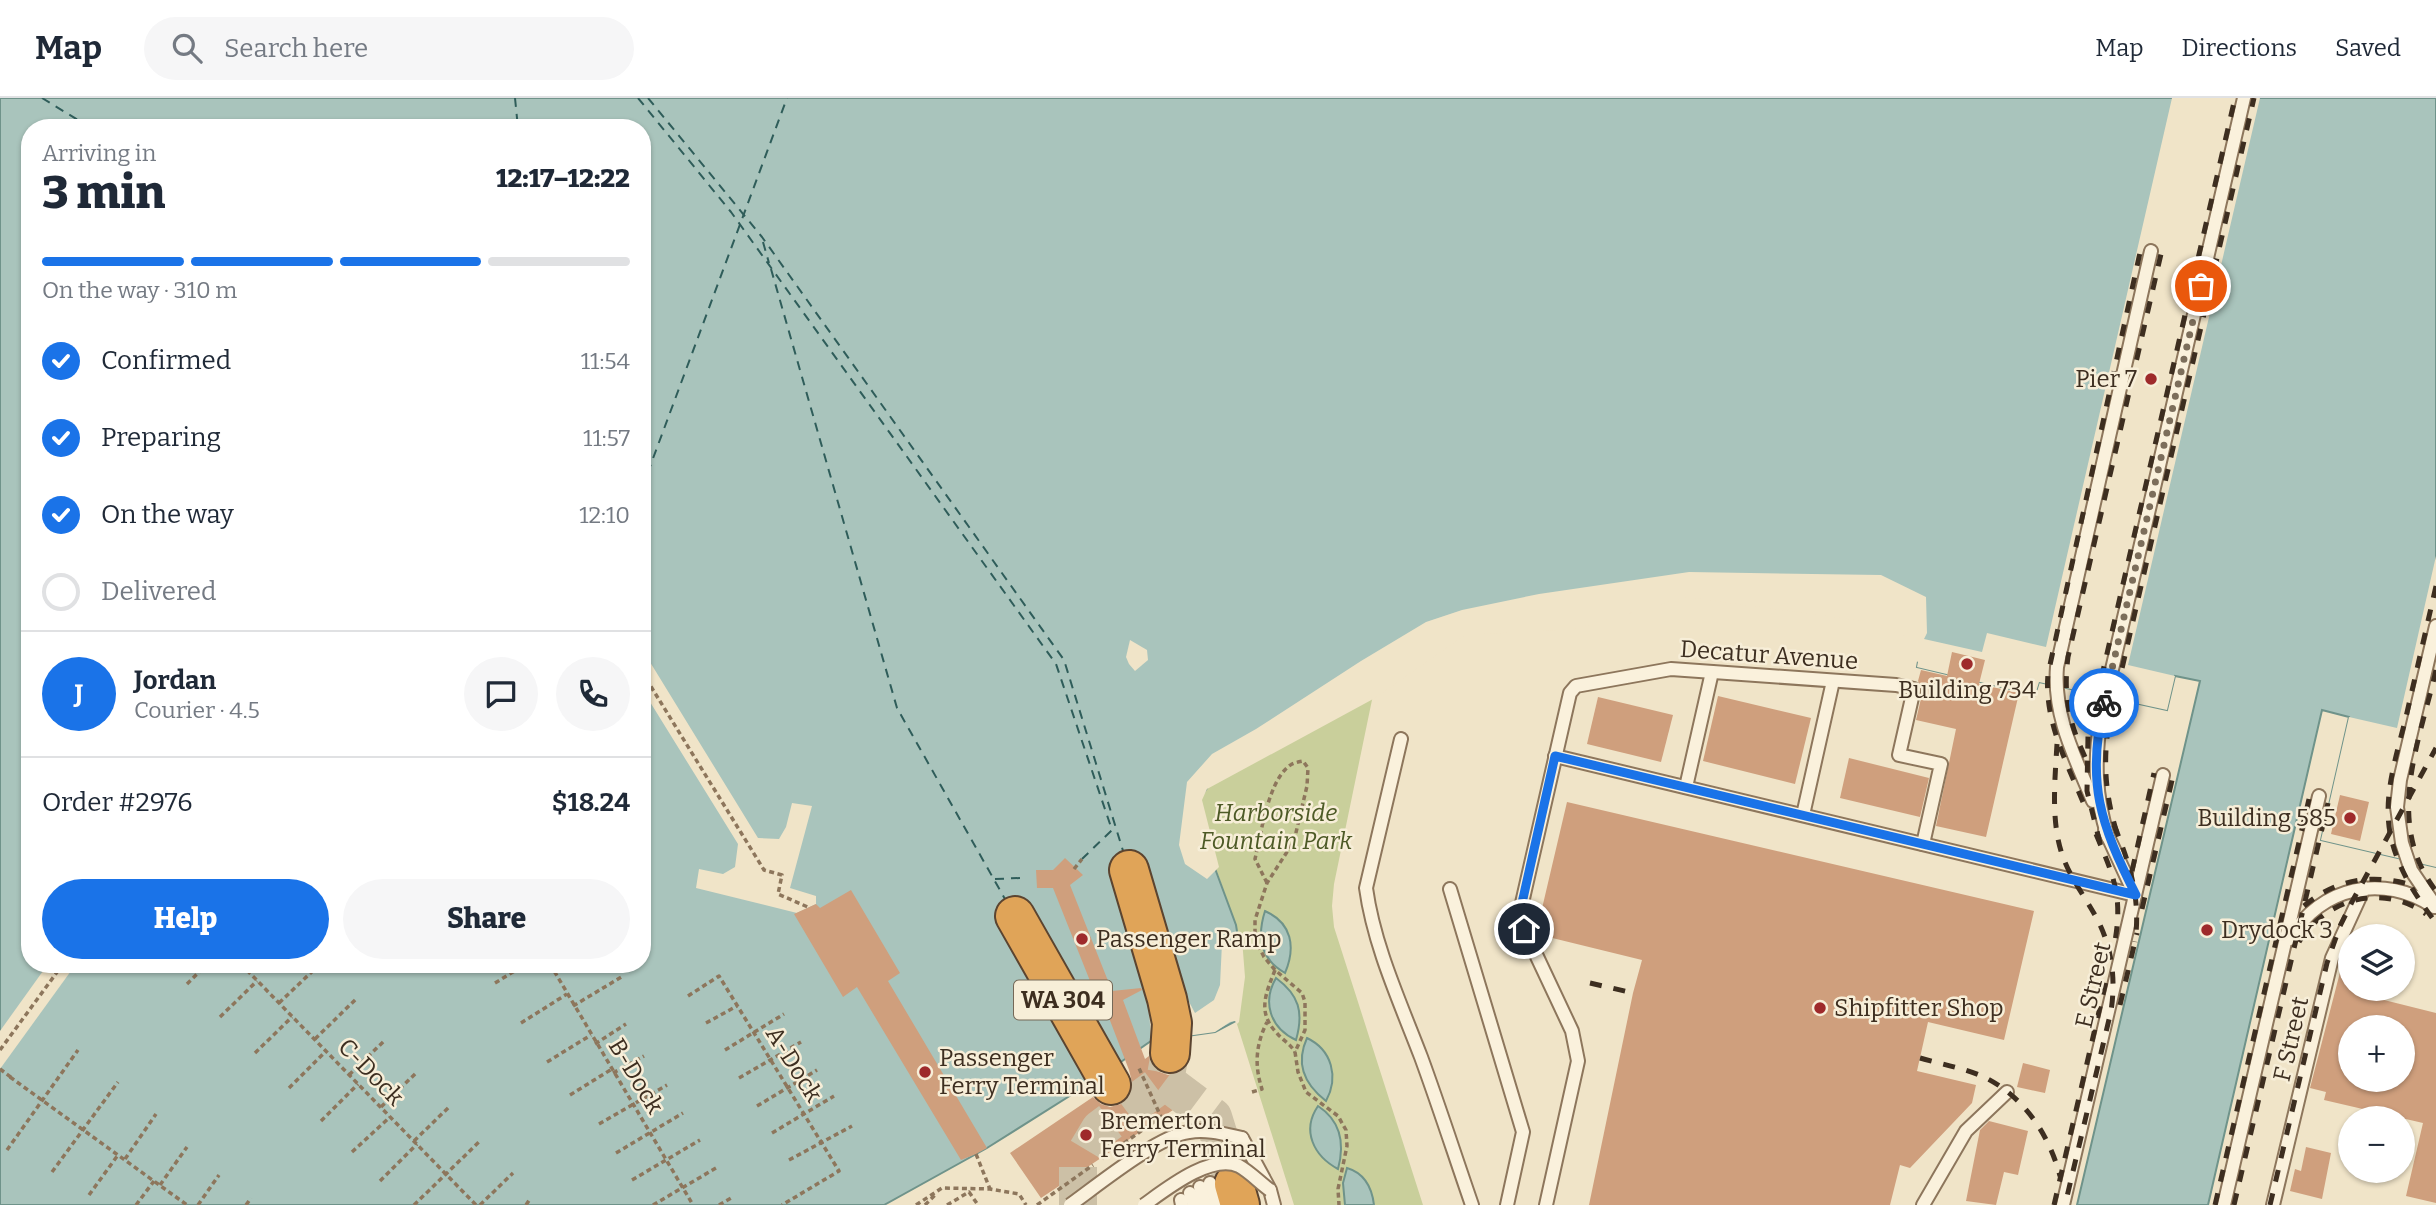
<!DOCTYPE html>
<html lang="en">
<head>
<meta charset="utf-8">
<style>
  body { margin:0; font-family:Bitter,serif; background:#f6f6f7; color:#1f2937; height:100vh; display:flex; flex-direction:column; font-size:26px; white-space:nowrap }
  * { box-sizing:border-box; margin:0 }
  p { font-size:23px; color:#747a83 }
  .icon { flex:none; width:38px; height:38px; fill:none; stroke:currentColor; stroke-width:2; stroke-linecap:round; stroke-linejoin:round }
  .map { position:relative; flex:1; overflow:hidden }
  .side { position:absolute; left:21px; top:21px; width:630px; height:854px; display:flex; flex-direction:column; background:#fff; border-radius:28px; box-shadow:0 2px 5px #0004 }
  .side>* { flex:none }
  .tools { position:absolute; left:2338px; top:826px; display:grid; gap:14px }
  .tools a { display:grid; place-items:center; width:77px; height:77px; border-radius:50%; background:#fff; box-shadow:0 2px 5px #0004; font-size:35px }
  .pin { position:absolute; display:grid; place-items:center; width:60px; height:60px; color:#fff; margin:-30px; border:4px solid #fff; border-radius:50%; box-shadow:0 2px 7px #0007 }
  .courier { position:absolute; display:grid; place-items:center; width:70px; height:70px; margin:-35px; border:5px solid #1a73e8; border-radius:50%; background:#fff; color:#222; box-shadow:0 2px 9px #0007 }
  .headline em { font-style:normal; font-weight:800 }
  .headline div { display:flex; flex-direction:column-reverse }
  .headline { display:flex; align-items:center; justify-content:space-between; height:119px; padding:0 21px }
  h1 { font-size:46px; font-weight:800; line-height:52px }
  .bar { display:grid; grid-template-columns:repeat(4,1fr); gap:10px 7px; align-content:center; height:84px; padding:0 21px }
  .bar i { height:9px; border-radius:5px; background:#e0e1e3 }
  .bar .active { background:#1a73e8 }
  .bar p { grid-column:span 4 }
  .line { display:flex; align-items:center; gap:18px; padding:0 21px; border-top:2px solid #e0e1e3 }
  .line div { flex:1 }
  .round { display:grid; place-items:center; flex:none; width:74px; height:74px; border-radius:37px; background:#f6f6f7 }
  ol { padding:0 21px; list-style:none }
  li { display:flex; align-items:center; gap:21px; height:77px }
  li p { margin-inline-start:auto }
  li .icon { padding:7px; border-radius:50%; background:#1a73e8; color:#fff; stroke-width:4 }
  li:last-child { color:#747a83 }
  li i { width:38px; height:38px; border:4px solid #e0e1e3; border-radius:50% }
  .action { display:flex; gap:14px; margin-top:auto; padding:14px 21px }
  .action a { flex:1; height:80px; border-radius:42px; background:#1a73e8; color:#fff; font-size:28px; font-weight:800; line-height:80px; text-align:center }
  .action a+a { background:#f6f6f7; color:#1f2937 }
  header { display:flex; align-items:center; gap:42px; box-sizing:border-box; height:98px; padding:0 35px; background:#fff; border-bottom:2px solid #e0e1e3 }
  header strong { font-size:33px }
  nav { display:flex; gap:38px; margin-inline-start:auto; font-size:24px }
  .search { width:490px; height:63px; background:#f6f6f7; display:flex; align-items:center; gap:18px; box-sizing:border-box; padding:0 24px; border-radius:38px; color:#747a83; font-size:26px }
  .map>svg:first-child { display:block }
</style>
</head>
<body>
<header>
<strong>Map</strong>
<div class="search"><svg class="icon" aria-label="search" viewBox="0 0 24 24"><circle cx="10" cy="10" r="6"/><path d="M15 15l6 6"/></svg>Search here</div>
<nav><a>Map</a><a>Directions</a><a>Saved</a></nav>
</header>
<div class="map">
<svg width="2436" height="1107" viewBox="0 0 2436 1107">
  <rect width="100%" height="100%" fill="#f0e4c8"/>
  <!-- green -->
  <polygon fill="#c9cf9b" points="1373,597 1334,786 1332,808 1334,829 1423,1107 1294,1107 1236,923 1239,846 1236,827 1214,765 1199,702 1204,689"/>
  <!-- water -->
  <g fill="#a9c4bc" stroke="#6f938a" stroke-width="2" fill-rule="evenodd">
    <path d="M0 0H2436V769L2321 742 2349 619 2322 612 2208 1107H2077L2200 583 2175 578 2167 612 2039 584 2035 597 1917 569 1921 547 1904 534 1864 519 1686 496 1464 533 1211 684 1199 702 1213 765 1236 827 1239 846 1236 923 1215 934 1151 943 1095 982 987 1050 884 1107H0ZM30 30H642V866H30Z"/>
    <path d="M1265 813C1292 825 1296 849 1285 875 1260 861 1257 838 1265 813Z"/>
    <path d="M1276 880C1299 897 1304 914 1296 942 1270 930 1262 904 1276 880Z"/>
    <path d="M1307 940C1332 952 1339 979 1326 1003 1304 986 1295 966 1307 940Z"/>
    <path d="M1318 1008C1341 1023 1345 1045 1338 1071 1314 1058 1301 1033 1318 1008Z"/>
    <path d="M1347 1070C1364 1075 1372 1090 1374 1107H1345L1343 1085Z"/>
  </g>
  <!-- pier -->
  <g fill="#f0e4c8">
    <polygon points="2172,0 2260,0 2128,567 2175,578 2167,612 2039,584 2035,597 1917,569 1918,564 1915,562 1918,549 1903,537 1863,523 1686,499 1575,531 1465,537 1375,600 1207,691 1202,702 1219,769 1207,781 1185,766 1179,747 1187,684 1212,656 1256,631 1361,563 1426,524 1462,512 1539,496 1689,474 1881,477 1926,499 1927,535 1924,541 1982,554 1987,535 2046,549"/>
    <polygon points="2436,458 2436,769 2321,742 2349,619 2397,630"/>
    <polygon points="1130,542 1147,552 1148,562 1135,573 1129,566 1126,559"/>
    <polygon points="642,551 758,740 779,741 786,729 792,705 812,708 790,790 816,798 816,806 797,815 696,790 699,771 723,776 735,769 738,746 642,591"/>
    <polygon points="1242,841 1245,879 1239,924 1237,926 1235,923 1230,924 1215,934 1151,943 1147,877 1171,870 1195,915 1214,902 1220,887 1222,845"/>
    <polygon points="48,866 76,866 0,971 0,933"/>
  </g>
  <g fill="none" stroke-linecap="round" stroke-linejoin="round">
    <!-- ferry -->
    <g stroke="#2f5d5a" stroke-width="2" stroke-dasharray="9 7" stroke-linecap="butt">
      <polyline points="42,0 91,30"/>
      <polyline points="515,0 518,30"/>
      <polyline points="638,0 731,114 1056,566 1112,732 1082,761"/>
      <polyline points="648,0 762,139 1064,562 1124,756"/>
      <polyline points="763,144 769,165"/>
      <polyline points="771,171 897,610 1005,801"/>
      <polyline points="642,390 787,0"/>
      <polyline points="995,781 1020,780"/>
    </g>
  </g>
  <!-- building -->
  <g fill="#cf9f7d" fill-rule="evenodd">
    <polygon points="1952,554 1985,562 1979,586 2019,595 1986,739 1936,728 1956,631 1916,622 1923,592 1918,583 1921,572 1947,578"/>
    <polygon points="1718,598 1811,620 1795,686 1703,663"/>
    <polygon points="1598,599 1673,617 1661,664 1587,646"/>
    <polygon points="1849,660 1929,680 1920,719 1840,700"/>
    <polygon points="2340,697 2369,704 2360,743 2331,736"/>
    <polygon points="1567,704 2034,813 2004,942 1928,924 1917,973 1976,987 1972,1005 1910,1070 1900,1067 1890,1107 1589,1107 1633,895 1642,862 1536,836"/>
    <polygon points="1065,760 1083,777 1070,787 1112,893 1141,890 1142,892 1123,902 1145,961 1149,958 1151,965 1157,973 1168,977 1182,973 1197,996 1041,1100 1010,1055 1093,999 1101,1006 1110,1009 1121,1006 1129,999 1133,988 1129,972 1106,912 1097,917 1089,903 1096,898 1053,790 1037,790 1036,772 1053,772"/>
    <polygon points="851,792 900,875 888,883 987,1050 976,1056 961,1062 857,889 843,899 794,816 816,806 820,810"/>
    <path d="M2344 859H2350V891H2382L2380 901 2436 915V1105L2406 1098 2423 1025 2324 1002 2326 994 2310 990ZM2350 929H2403V982H2350Z"/>
    <polygon points="2023,965 2050,972 2045,995 2017,989"/>
    <polygon points="1989,1023 2028,1033 2018,1077 2004,1074 1996,1107 1966,1103 1980,1032"/>
    <polygon points="2306,1049 2331,1055 2322,1101 2290,1093 2295,1071 2301,1073"/>
  </g>
  <g fill="none" stroke-linecap="round" stroke-linejoin="round">
    <!-- highway-tunnel -->
    <g stroke="#ccc0a6" stroke-width="38" stroke-dasharray="38 19" stroke-linecap="butt">
      <polyline points="1165,983 1213,1019 1234,1086"/>
      <polyline points="1078,1107 1078,1068 1100,1031 1165,983 1170,955"/>
    </g>
    <!-- lane casing -->
    <g stroke="#8d765c" stroke-width="16">
      <g id="lane">
        <polyline points="2436,528 2400,682 2397,709 2402,745 2411,772 2436,809"/>
        <path d="M1401 641 1366 790C1374 848 1400 904 1421 959 1439 1008 1455 1058 1472 1107"/>
        <polyline points="1555,658 2135,797"/>
        <polyline points="1686,689 1712,574"/>
        <path d="M2093 703C2075 659 2053 618 2057 569L2151 153"/>
        <polyline points="1803,717 1833,583"/>
        <polyline points="2105,732 2135,797"/>
        <path d="M2108 739C2095 698 2094 662 2101 619L2244 0"/>
        <polyline points="1450,791 1523,1034 1507,1107"/>
        <path d="M2290 841C2320 788 2384 775 2434 809"/>
        <polyline points="1242,1040 1270,1092 1274,1107"/>
        <polyline points="1210,1085 1216,1107"/>
        <polyline points="1200,1089 1205,1107"/>
        <polyline points="1190,1095 1194,1107"/>
        <polyline points="1181,1102 1182,1107"/>
        <polyline points="1546,1107 1578,963 1572,933 1524,831 1522,805 1570,595 1576,588 1671,571 1896,587 1914,591 1899,657 1941,666 1923,746"/>
        <polyline points="1923,1107 1966,1033 2007,994"/>
        <polyline points="2063,1107 2163,677"/>
        <polyline points="2224,1107 2319,698"/>
        <polyline points="2273,1107 2332,860 2364,790"/>
      </g>
    </g>
    <!-- highway casing -->
    <g stroke="#5b4430" stroke-width="42">
      <g id="highway">
        <polyline points="1129,772 1167,901 1172,925 1170,955"/>
        <polyline points="1015,818 1111,987"/>
        <polyline points="1234,1086 1240,1107"/>
      </g>
    </g>
    <!-- path -->
    <g stroke="#8d765c" stroke-width="3.5" stroke-dasharray="5 3.5" stroke-linecap="butt">
      <polyline points="642,574 764,772 782,777 778,796 810,810"/>
      <polyline points="1074,771 1082,761"/>
      <path d="M1267 785 1255 761C1261 736 1268 685 1288 669 1292 665 1298 664 1303 663L1308 670 1307 688 1294 743 1267 785 1255 822V841L1264 859 1275 872 1302 895 1305 904V932L1295 954 1298 974 1306 994 1338 1018 1346 1032 1347 1048 1338 1091 1339 1107"/>
      <polyline points="241,866 476,1107"/>
      <polyline points="550,866 693,1107"/>
      <path d="M1275 872C1266 895 1257 914 1276 934 1282 942 1290 945 1295 954"/>
      <polyline points="495,885 526,866"/>
      <polyline points="187,886 207,866"/>
      <polyline points="688,898 719,878 839,1073 782,1107"/>
      <polyline points="279,905 320,866"/>
      <polyline points="573,908 623,878"/>
      <polyline points="220,919 257,883"/>
      <polyline points="521,925 567,896"/>
      <polyline points="706,925 737,908"/>
      <polyline points="315,941 356,901"/>
      <polyline points="595,946 626,926"/>
      <polyline points="0,952 63,866"/>
      <polyline points="725,952 784,916"/>
      <polyline points="255,955 292,919"/>
      <polyline points="547,964 591,937"/>
      <polyline points="0,971 12,980"/>
      <polyline points="613,975 644,958"/>
      <polyline points="349,977 384,943"/>
      <polyline points="10,979 187,1107"/>
      <polyline points="739,980 801,944"/>
      <polyline points="289,990 326,953"/>
      <path d="M1252 994 1262 991C1254 967 1256 946 1267 924"/>
      <polyline points="570,997 612,971"/>
      <polyline points="757,1008 817,972"/>
      <polyline points="381,1009 416,975"/>
      <polyline points="321,1023 358,986"/>
      <polyline points="599,1026 667,987"/>
      <polyline points="772,1035 834,998"/>
      <polyline points="414,1043 449,1009"/>
      <polyline points="7,1052 78,952"/>
      <polyline points="352,1054 390,1019"/>
      <polyline points="616,1055 683,1015"/>
      <polyline points="976,1056 990,1091"/>
      <polyline points="125,1061 156,1016"/>
      <polyline points="789,1062 852,1028"/>
      <polyline points="52,1074 118,984"/>
      <polyline points="632,1082 700,1042"/>
      <polyline points="380,1083 417,1046"/>
      <polyline points="160,1087 187,1049"/>
      <polyline points="89,1097 118,1057"/>
      <polyline points="136,1107 154,1083"/>
      <polyline points="198,1107 219,1077"/>
      <polyline points="246,1107 251,1100"/>
      <polyline points="414,1107 481,1042"/>
      <polyline points="480,1107 513,1075"/>
      <polyline points="526,1107 530,1101"/>
      <polyline points="653,1107 716,1070"/>
      <polyline points="719,1107 733,1099"/>
      <polyline points="916,1107 942,1090 990,1091 1019,1096 1026,1107"/>
      <polyline points="925,1107 936,1096"/>
      <polyline points="947,1107 969,1094 978,1107"/>
    </g>
    <!-- lane -->
    <use href="#lane" stroke="#faf1dc" stroke-width="12"/>
    <!-- highway -->
    <use href="#highway" stroke="#e0a458" stroke-width="38"/>
    <!-- rail -->
    <g stroke="#3d2e20" stroke-width="5" stroke-dasharray="12 12" stroke-linecap="butt">
      <path d="M2436 488C2426 532 2416 575 2406 619 2397 656 2383 696 2390 735 2397 770 2415 797 2436 825"/>
      <path d="M2436 572C2419 646 2384 725 2436 793"/>
      <path d="M2057 646C2055 681 2051 720 2061 753 2068 777 2084 797 2096 819 2112 848 2116 881 2111 913L2065 1107"/>
      <path d="M2085 659C2069 624 2063 599 2068 559L2161 156"/>
      <path d="M2083 704C2066 663 2044 622 2048 576L2141 150"/>
      <path d="M2114 727C2130 766 2141 801 2135 844"/>
      <path d="M2117 735C2106 700 2103 668 2108 631L2254 0"/>
      <path d="M2096 736C2113 777 2123 797 2115 843"/>
      <polyline points="2100,745 2087,693 2088,638 2235,0"/>
      <polyline points="2132,773 2154,675"/>
      <path d="M2304 808C2337 780 2374 775 2415 788"/>
      <polyline points="2142,811 2173,678"/>
      <path d="M2299 844C2326 800 2383 785 2426 816"/>
      <polyline points="1590,885 1633,895"/>
      <polyline points="2120,907 2137,835"/>
      <path d="M1920 960C1941 966 1963 970 1982 978 2023 997 2049 1036 2060 1078"/>
      <polyline points="2054,1107 2107,879"/>
      <polyline points="2215,1107 2309,701"/>
      <polyline points="2234,1107 2328,705"/>
      <polyline points="2270,1107 2327,865 2340,828 2353,802 2436,650"/>
    </g>
    <!-- lane-bridge casing -->
    <g stroke="#8d765c" stroke-width="16" stroke-linecap="butt">
      <g id="lane-bridge">
        <path d="M1070 1107C1098 1087 1158 1038 1189 1034 1208 1031 1224 1036 1242 1040"/>
        <path d="M1144 1107C1165 1092 1211 1055 1239 1068 1250 1074 1260 1085 1270 1092"/>
      </g>
    </g>
    <!-- path-bridge -->
    <g stroke="#8d765c" stroke-width="3.5" stroke-dasharray="5 3.5" stroke-linecap="butt">
      <polyline points="1117,1050 1161,1019 1138,968"/>
      <polyline points="1037,1107 1093,1067"/>
    </g>
    <!-- lane-bridge -->
    <use href="#lane-bridge" stroke="#faf1dc" stroke-width="12"/>
  </g>
  <g fill="none" stroke-linecap="round" stroke-linejoin="round">
    <!-- done -->
    <polyline stroke="#7c6e5b" stroke-width="7" stroke-dasharray="0 12.6" points="2104,605 2201,188"/>
    <!-- route -->
    <path stroke="#1a73e8" stroke-width="9" d="M1524 831 1522 805 1555 658 2136 797C2100 726 2086 684 2104 605"/>
  </g>
  <!-- markers -->
  <g fill="#9e2a2b" stroke="#f7eed8" stroke-width="2.5">
    <circle cx="2151" cy="281" r="7"/>
    <circle cx="1967" cy="566" r="7"/>
    <circle cx="2350" cy="720" r="7"/>
    <circle cx="2207" cy="832" r="7"/>
    <circle cx="1082" cy="841" r="7"/>
    <circle cx="1820" cy="910" r="7"/>
    <circle cx="925" cy="974" r="7"/>
    <circle cx="1086" cy="1037" r="7"/>
  </g>
  <g text-anchor="middle" dominant-baseline="central" stroke-width="5" stroke-linejoin="round" paint-order="stroke">
    <!-- shield labels -->
    <rect fill="#f7eed8" stroke="#756857" stroke-width="2" x="1014" y="882.5" width="98" height="39" rx="5"/>
    <g font-size="23" font-weight="bold" fill="#3d2e20">
      <text x="1063" y="902">WA 304</text>
    </g>
    <!-- poi labels -->
    <g font-size="24" fill="#3d2e20" stroke="#f7eed8" text-anchor="start">
      <text x="2137" y="281" text-anchor="end">Pier 7</text>
      <text x="1967" y="592" text-anchor="middle">Building 734</text>
      <text x="2336" y="720" text-anchor="end">Building 585</text>
      <text x="2221" y="832">Drydock 3</text>
      <text x="1096" y="841">Passenger Ramp</text>
      <text x="1834" y="910">Shipfitter Shop</text>
      <text x="939" y="960">Passenger<tspan x="939" dy="28">Ferry Terminal</tspan></text>
      <text x="1100" y="1023">Bremerton<tspan x="1100" dy="28">Ferry Terminal</tspan></text>
    </g>
    <!-- street labels -->
    <g font-size="24" fill="#3d2e20" stroke="#f7eed8">
      <text transform="translate(1769 557) rotate(4)">Decatur Avenue</text>
      <text transform="translate(2093 887) rotate(-77)">E Street</text>
      <text transform="translate(2291 941) rotate(-77)">F Street</text>
      <text transform="translate(794 966) rotate(58)">A-Dock</text>
      <text transform="translate(371 974) rotate(46)">C-Dock</text>
      <text transform="translate(636 978) rotate(59)">B-Dock</text>
    </g>
    <!-- park labels -->
    <g font-size="24" font-style="italic" fill="#4d5a26" stroke="#f7eed8">
      <text x="1276" y="715">Harborside<tspan x="1276" dy="28">Fountain Park</tspan></text>
    </g>
  </g>
</svg>
<div class="tools">
<a><svg class="icon" aria-label="layers" viewBox="0 0 24 24"><path d="M12 4l9 5-9 5-9-5zM3 14l9 5 9-5"/></svg></a>
<a>+</a>
<a>−</a>
</div>
<div class="pin" style="left:2201px;top:188px;background:#ea580c"><svg class="icon" aria-label="bag" viewBox="0 0 24 24"><path d="M5 8h14l-1 12H6zM9 8a3 3 0 0 1 6 0"/></svg></div>
<div class="pin" style="left:1524px;top:831px;background:#1f2937"><svg class="icon" aria-label="home" viewBox="0 0 24 24"><path d="M3 11l9-7 9 7M6 9v11h12V9"/></svg></div>
<div class="courier" style="left:2104px;top:605px"><svg class="icon" aria-label="bike" viewBox="0 0 24 24"><circle cx="6" cy="16" r="4"/><circle cx="18" cy="16" r="4"/><path d="M6 16l4-8h5l3 8M10 8l3 8H6M13 5h3"/></svg></div>
<section class="side">
<div class="headline"><div><h1>3 min</h1><p>Arriving in</p></div><em>12:17–12:22</em></div>
<div class="bar"><i class="active"></i><i class="active"></i><i class="active"></i><i></i><p>On the way · 310 m</p></div>
<ol>
<li><svg class="icon" aria-label="check" viewBox="0 0 24 24"><path d="M5 12l5 5 9-10"/></svg>Confirmed<p>11:54</p></li>
<li><svg class="icon" aria-label="check" viewBox="0 0 24 24"><path d="M5 12l5 5 9-10"/></svg>Preparing<p>11:57</p></li>
<li><svg class="icon" aria-label="check" viewBox="0 0 24 24"><path d="M5 12l5 5 9-10"/></svg>On the way<p>12:10</p></li>
<li><i></i>Delivered</li>
</ol>
<div class="line" style="height:126px"><b class="round" style="background:#1a73e8;color:#fff">J</b><div><b>Jordan</b><p>Courier · 4.5</p></div><a class="round"><svg class="icon" aria-label="chat" viewBox="0 0 24 24"><path d="M4 5h16v11H9l-5 4z"/></svg></a><a class="round"><svg class="icon" aria-label="phone" viewBox="0 0 24 24"><path d="M5 4h4l2 5-3 2q2 4 5 5l2-3 5 2v4C11 20 4 13 5 4z"/></svg></a></div>
<div class="line" style="height:91px"><div>Order #2976</div><b>$18.24</b></div>
<div class="action"><a>Help</a><a>Share</a></div>
</section>
</div>
</body>
</html>
